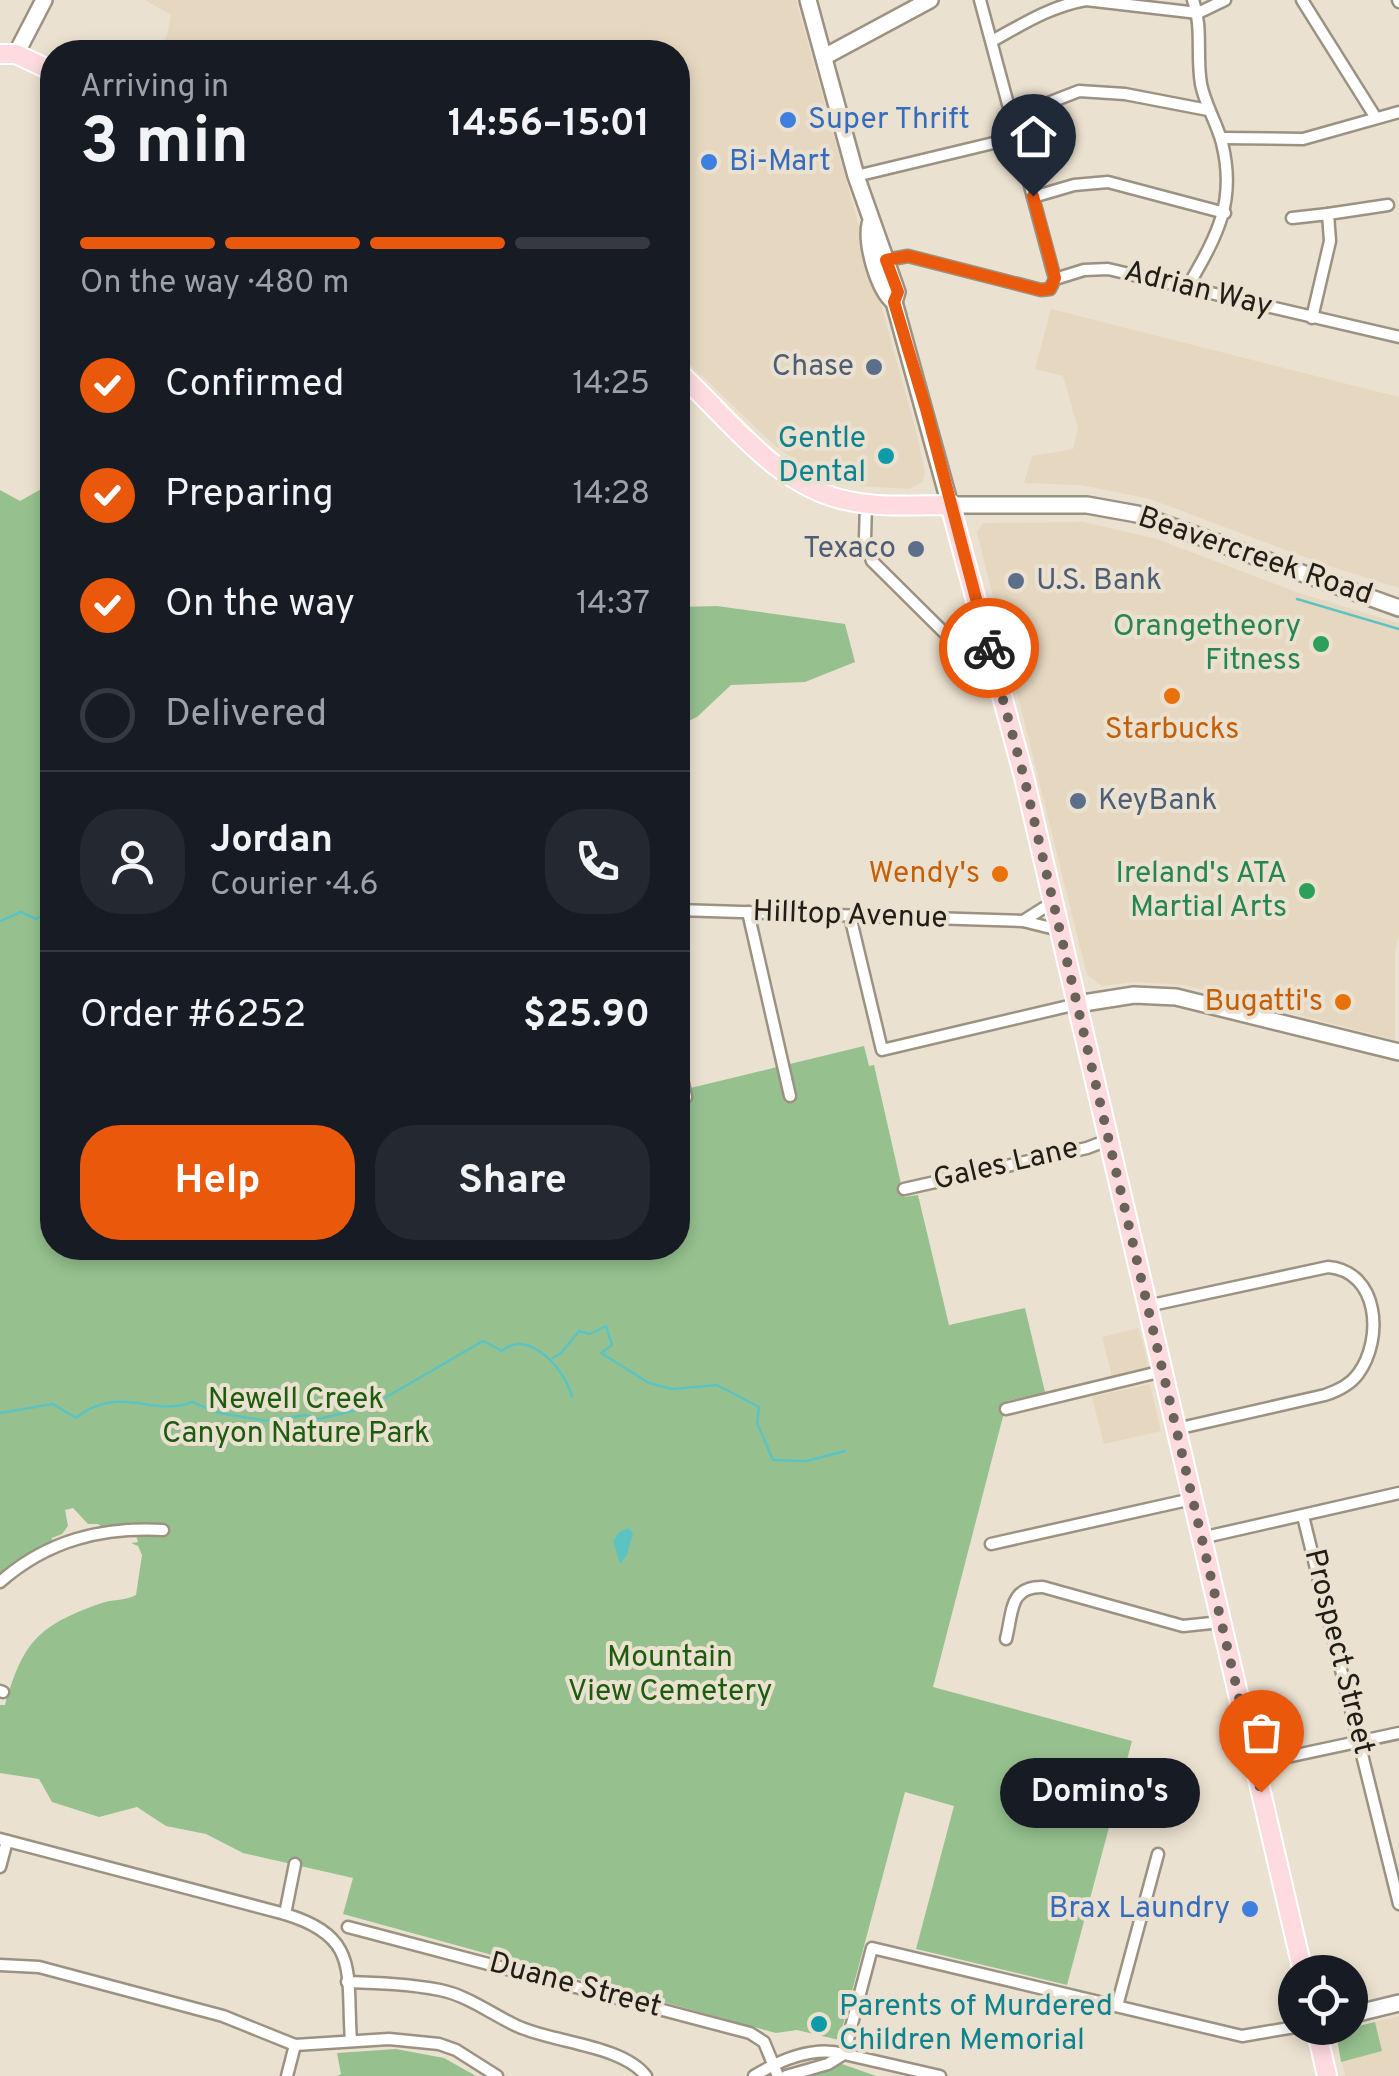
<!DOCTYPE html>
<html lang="en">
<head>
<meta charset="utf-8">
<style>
  body { margin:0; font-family:Overpass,sans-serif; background:#242831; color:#f1f3f6; height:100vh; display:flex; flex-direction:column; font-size:38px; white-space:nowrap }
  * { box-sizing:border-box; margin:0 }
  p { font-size:32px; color:#9ea1a6 }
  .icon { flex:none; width:55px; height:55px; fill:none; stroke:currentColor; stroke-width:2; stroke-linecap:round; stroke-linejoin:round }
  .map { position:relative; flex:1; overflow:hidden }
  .drawer { position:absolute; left:40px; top:40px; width:650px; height:1220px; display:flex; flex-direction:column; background:#171b24; border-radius:40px; box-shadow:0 5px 15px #0003 }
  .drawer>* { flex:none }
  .tools { position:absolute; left:1278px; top:1955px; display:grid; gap:20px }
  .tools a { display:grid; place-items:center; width:90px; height:90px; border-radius:50%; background:#171b24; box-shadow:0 5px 15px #0003; font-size:50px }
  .pin { position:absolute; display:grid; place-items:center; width:85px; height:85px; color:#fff; margin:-102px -42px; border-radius:50% 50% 50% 0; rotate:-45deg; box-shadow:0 0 10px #0007 }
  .pin .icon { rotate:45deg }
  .courier { position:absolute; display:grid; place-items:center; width:100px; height:100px; margin:-50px; border:8px solid #ea580c; border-radius:50%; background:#fff; color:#222; box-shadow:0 2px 12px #0007 }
  .bubble { position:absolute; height:70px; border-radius:35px; background:#171b24; box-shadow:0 5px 15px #0003; font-size:32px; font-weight:700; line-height:70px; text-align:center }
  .summary em { font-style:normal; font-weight:700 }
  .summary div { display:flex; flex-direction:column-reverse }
  .summary { display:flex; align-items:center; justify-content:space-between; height:170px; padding:0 40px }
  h1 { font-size:65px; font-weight:700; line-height:75px }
  .bar { display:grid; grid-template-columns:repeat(4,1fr); gap:15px 10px; align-content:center; height:120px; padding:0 40px }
  .bar i { height:12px; border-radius:8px; background:#363941 }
  .bar .active { background:#ea580c }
  .bar p { grid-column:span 4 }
  .line { display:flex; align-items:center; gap:25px; padding:0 40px; border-top:2px solid #363941 }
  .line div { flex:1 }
  .round { display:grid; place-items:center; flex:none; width:105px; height:105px; border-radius:40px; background:#242831 }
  ol { padding:0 40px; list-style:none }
  li { display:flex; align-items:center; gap:30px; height:110px }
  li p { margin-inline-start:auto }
  li .icon { padding:10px; border-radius:50%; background:#ea580c; color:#fff; stroke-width:4 }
  li:last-child { color:#9ea1a6 }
  li i { width:55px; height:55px; border:5px solid #363941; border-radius:50% }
  .action { display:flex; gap:20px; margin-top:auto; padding:20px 40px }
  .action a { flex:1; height:115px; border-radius:40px; background:#ea580c; color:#fff; font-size:40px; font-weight:700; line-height:115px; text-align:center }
  .action a+a { background:#242831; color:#f1f3f6 }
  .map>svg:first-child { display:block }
</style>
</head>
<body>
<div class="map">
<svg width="1399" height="2076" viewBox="0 0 1399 2076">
  <rect width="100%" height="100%" fill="#ebe1d0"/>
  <!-- built -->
  <g fill="#e6d8c0">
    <polygon points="145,0 796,0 915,427 925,472 922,482 909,489 861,486 828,478 801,465 773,444 678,353 678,52 155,52 167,36 171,15"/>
    <polygon points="1051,309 1399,397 1399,588 1320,563 1150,499 1081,485 1024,483 1032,456 1073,449 1078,428 1063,376 1035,369"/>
    <polygon points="1083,522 1157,539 1299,593 1399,623 1399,934 1395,952 1395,1040 1185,985 1135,982 1102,986 1087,975 977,532 983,523"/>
    <polygon points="1139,1328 1149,1368 1112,1377 1102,1337"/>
    <polygon points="1150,1384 1161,1431 1104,1444 1092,1397"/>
    <polygon points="1399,2016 1399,2076 1345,2076 1337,2043 1342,2030"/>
  </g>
  <!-- green -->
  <g fill="#96c18e">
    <path d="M52 483V1248H678V1091L864 1046 869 1066 874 1065 904 1197 918 1195 949 1325 1025 1308 1045 1392 1007 1401 933 1687 1132 1741 1067 1985 916 1949 954 1806 905 1792 839 2040 797 2030 776 2033 343 1914 353 1878 243 1853 206 1834 166 1826 137 1807 99 1817 52 1802 39 1779 0 1773V1705H5C23 1643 37 1626 99 1604 111 1599 125 1601 136 1595L142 1555 138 1546 131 1543 138 1542 135 1532 108 1531 98 1524H88L73 1508 65 1510 68 1526 62 1534 52 1538 51 1545 0 1586V490L20 501Z"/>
    <polygon points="717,606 845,624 855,662 805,682 731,685 697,717 678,726 678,607"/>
    <polygon points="1375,2022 1382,2051 1341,2062 1337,2038 1342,2030"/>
    <polygon points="396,2049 444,2058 476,2076 337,2076 341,2074 337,2053"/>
    <polygon points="822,2057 876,2076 800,2076"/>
  </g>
  <!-- water -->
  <polygon fill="#5cc3c3" points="628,1528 633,1533 627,1555 620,1564 613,1541 618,1533"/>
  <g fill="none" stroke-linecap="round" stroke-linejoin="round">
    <!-- stream -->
    <g stroke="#5cc3c3" stroke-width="2.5">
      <polyline points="1297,599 1399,629"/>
      <polyline points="0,921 21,912 36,919 50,911 52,894"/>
      <polyline points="553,1358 561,1353 579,1331 590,1334 606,1326 612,1345 601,1353 649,1383 672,1389 717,1385 759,1407 757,1423 773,1460 807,1461 845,1451"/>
      <path d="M0 1413 53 1404 76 1418C118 1383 155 1418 192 1402L219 1413 268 1421 305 1415 318 1419 369 1407 483 1341 502 1351C529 1327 566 1371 572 1397"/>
    </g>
    <!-- street casing -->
    <g stroke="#9b9282" stroke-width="15">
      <g id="street">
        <polyline points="980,0 1055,279"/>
        <polyline points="1302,0 1376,118"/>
        <polyline points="1398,0 1399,2"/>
        <path d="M992 41C1023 24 1051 6 1086 0L1198 13 1225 0"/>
        <polyline points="1012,117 1079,91 1125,94 1208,110"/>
        <polyline points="1221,138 1303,139 1399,112"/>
        <polyline points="856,176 1006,140"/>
        <polyline points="1033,197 1074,185 1108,182 1225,213"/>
        <polyline points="1328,214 1388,205"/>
        <polyline points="1292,218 1328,214 1330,241 1312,318"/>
        <polyline points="886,260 908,256 1041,290 1050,289 1055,279 1084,270 1108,269 1399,337"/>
        <path d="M1187 288C1216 237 1237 203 1222 143 1217 123 1205 105 1201 84 1196 55 1203 28 1193 0"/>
        <polyline points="866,504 865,538 872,561 997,685"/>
        <polyline points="678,910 1023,921 1059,930"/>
        <polyline points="748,912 790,1096"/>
        <polyline points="850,916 882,1050 1077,1004"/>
        <polyline points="1023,921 1053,902"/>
        <polyline points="678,1061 686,1097"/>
        <polyline points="904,1189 1087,1148 1108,1140"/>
        <path d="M1147 1306 1328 1267C1379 1271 1384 1339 1358 1374 1350 1385 1337 1391 1325 1395L1176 1429"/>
        <polyline points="1006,1409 1163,1371"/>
        <polyline points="1303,1516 1399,1904"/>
        <polyline points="1201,1538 1399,1493"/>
        <polyline points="991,1544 1192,1499"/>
        <path d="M0 1582C48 1540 101 1527 163 1530"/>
        <path d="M1006 1639C1013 1612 1009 1586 1043 1587L1183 1626 1221 1622"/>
        <polyline points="0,1691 3,1692"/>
        <polyline points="1254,1764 1399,1733"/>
        <path d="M0 1839 285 1914C361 1937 346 1973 351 2041"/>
        <polyline points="0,1867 7,1841"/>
        <polyline points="285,1914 295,1864"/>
        <polyline points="348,1927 750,2033 764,2042 778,2076"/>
        <polyline points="0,1965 39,1967 223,2016 295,2045 389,2039 439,2044 456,2050 497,2076"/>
        <path d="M347 1982C378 1983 409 1984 440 1990 469 1996 491 2014 517 2026 554 2043 622 2045 646 2076"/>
        <polyline points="1117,2006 1158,1854"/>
        <polyline points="287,2076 295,2045"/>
        <path d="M754 2076C780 2060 814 2046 844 2054L828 2064 786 2076"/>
        <polyline points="940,2076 844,2054 872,1948 1242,2036 1295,2027"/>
      </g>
    </g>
    <!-- secondary casing -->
    <g stroke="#9b9282" stroke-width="20">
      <g id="secondary">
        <polyline points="808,0 856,176 897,292 894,302"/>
        <polyline points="16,54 44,0"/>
        <polyline points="824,57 930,0"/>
        <path d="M870 224C866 244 878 289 894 302L950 505H1087L1137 514 1399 608"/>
        <polyline points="1077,1004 1134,995 1176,997 1399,1052"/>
        <polyline points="1350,2015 1399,2003"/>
      </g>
    </g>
    <!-- primary casing -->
    <g stroke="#fff" stroke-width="22">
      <g id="primary">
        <polyline points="0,54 16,54 52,71"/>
        <path d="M678 372C730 419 776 487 849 501 882 508 917 505 950 505L1024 777 1303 1972"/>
        <polyline points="1316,2028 1327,2076"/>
      </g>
    </g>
    <!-- street -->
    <use href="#street" stroke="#fff" stroke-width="10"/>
    <!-- secondary -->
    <use href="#secondary" stroke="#fff" stroke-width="15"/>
    <!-- primary -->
    <use href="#primary" stroke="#fedbdf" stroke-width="18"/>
  </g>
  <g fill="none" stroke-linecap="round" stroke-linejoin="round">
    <!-- done -->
    <polyline stroke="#686258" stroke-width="10" stroke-dasharray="0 18" points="989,648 1024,777 1261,1792"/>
    <!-- route -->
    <polyline stroke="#ea580c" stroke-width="12" points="989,648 926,409 894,302 898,292 886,260 908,256 1041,290 1050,289 1055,278 1033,196"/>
  </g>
  <!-- markers -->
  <g fill="#3f7fe0" stroke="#ebe1d0" stroke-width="4">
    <circle cx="788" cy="120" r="10"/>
    <circle cx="709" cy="162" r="10"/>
    <circle cx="1250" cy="1909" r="10"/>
  </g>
  <g fill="#5c6f8a" stroke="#ebe1d0" stroke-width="4">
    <circle cx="874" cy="367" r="10"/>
    <circle cx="916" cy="549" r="10"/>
    <circle cx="1016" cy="581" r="10"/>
    <circle cx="1078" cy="801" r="10"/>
  </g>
  <g fill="#0f9aa8" stroke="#ebe1d0" stroke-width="4">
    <circle cx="886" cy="456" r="10"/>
    <circle cx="819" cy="2024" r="10"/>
  </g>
  <g fill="#2e9e5b" stroke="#ebe1d0" stroke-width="4">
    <circle cx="1321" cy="644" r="10"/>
    <circle cx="1307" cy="891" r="10"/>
  </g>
  <g fill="#e8710a" stroke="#ebe1d0" stroke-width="4">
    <circle cx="1172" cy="696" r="10"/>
    <circle cx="1000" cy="874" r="10"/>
    <circle cx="1343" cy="1002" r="10"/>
  </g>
  <g text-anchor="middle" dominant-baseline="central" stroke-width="8" stroke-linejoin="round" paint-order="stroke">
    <!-- shop labels -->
    <g font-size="30" fill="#366cbe" stroke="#ebe1d0" text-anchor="start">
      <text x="808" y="120">Super Thrift</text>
      <text x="729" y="162">Bi-Mart</text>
      <text x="1230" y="1909" text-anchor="end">Brax Laundry</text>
    </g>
    <!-- street labels -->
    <g font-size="30" fill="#211d17" stroke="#ebe1d0">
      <text transform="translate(1198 290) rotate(14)">Adrian Way</text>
      <text transform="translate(1255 557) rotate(19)">Beavercreek Road</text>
      <text transform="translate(850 916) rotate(2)">Hilltop Avenue</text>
      <text transform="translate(1006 1165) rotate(-13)">Gales Lane</text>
      <text transform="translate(1338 1652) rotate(76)">Prospect Street</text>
      <text transform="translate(575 1986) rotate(15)">Duane Street</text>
    </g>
    <!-- service labels -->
    <g font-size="30" fill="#4e5e75" stroke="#ebe1d0" text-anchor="end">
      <text x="854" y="367">Chase</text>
      <text x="896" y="549">Texaco</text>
      <text x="1036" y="581" text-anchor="start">U.S. Bank</text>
      <text x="1098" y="801" text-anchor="start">KeyBank</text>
    </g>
    <!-- culture labels -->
    <g font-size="30" fill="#0d838f" stroke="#ebe1d0" text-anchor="end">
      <text x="866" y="439">Gentle<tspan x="866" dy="34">Dental</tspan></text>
      <text x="839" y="2007" text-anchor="start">Parents of Murdered<tspan x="839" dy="34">Children Memorial</tspan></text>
    </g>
    <!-- leisure labels -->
    <g font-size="30" fill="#27864d" stroke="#ebe1d0" text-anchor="end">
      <text x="1301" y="627">Orangetheory<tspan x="1301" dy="34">Fitness</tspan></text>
      <text x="1287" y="874">Ireland's ATA<tspan x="1287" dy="34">Martial Arts</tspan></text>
    </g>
    <!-- food labels -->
    <g font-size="30" fill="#c56008" stroke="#ebe1d0" text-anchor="end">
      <text x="1172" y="730" text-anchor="middle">Starbucks</text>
      <text x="980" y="874">Wendy's</text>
      <text x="1323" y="1002">Bugatti's</text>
    </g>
    <!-- park labels -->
    <g font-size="30" fill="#1c5c0f" stroke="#ebe1d0">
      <text x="296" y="1400">Newell Creek<tspan x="296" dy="34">Canyon Nature Park</tspan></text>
      <text x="670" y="1658">Mountain<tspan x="670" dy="34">View Cemetery</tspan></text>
    </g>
  </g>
</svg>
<div class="tools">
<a><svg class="icon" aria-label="locate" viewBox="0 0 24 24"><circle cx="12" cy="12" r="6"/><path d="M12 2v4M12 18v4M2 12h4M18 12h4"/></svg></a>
</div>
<div class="pin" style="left:1261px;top:1792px;background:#ea580c"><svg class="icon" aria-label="bag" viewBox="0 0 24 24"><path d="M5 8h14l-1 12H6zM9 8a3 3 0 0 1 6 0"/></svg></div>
<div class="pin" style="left:1033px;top:196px;background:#1f2937"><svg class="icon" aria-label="home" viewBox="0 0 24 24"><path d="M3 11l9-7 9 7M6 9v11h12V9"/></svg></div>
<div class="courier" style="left:989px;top:648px"><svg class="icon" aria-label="bike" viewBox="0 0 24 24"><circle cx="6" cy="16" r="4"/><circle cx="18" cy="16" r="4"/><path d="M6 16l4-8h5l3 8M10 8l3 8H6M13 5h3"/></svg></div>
<div class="bubble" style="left:1000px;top:1758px;width:200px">Domino's</div>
<section class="drawer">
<div class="summary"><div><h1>3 min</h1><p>Arriving in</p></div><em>14:56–15:01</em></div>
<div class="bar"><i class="active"></i><i class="active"></i><i class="active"></i><i></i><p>On the way · 480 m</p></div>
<ol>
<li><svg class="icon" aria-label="check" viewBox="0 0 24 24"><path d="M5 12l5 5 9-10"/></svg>Confirmed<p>14:25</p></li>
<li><svg class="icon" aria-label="check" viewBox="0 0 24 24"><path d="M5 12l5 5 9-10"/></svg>Preparing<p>14:28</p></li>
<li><svg class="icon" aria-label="check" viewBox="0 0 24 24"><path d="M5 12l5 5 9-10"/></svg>On the way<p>14:37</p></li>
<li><i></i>Delivered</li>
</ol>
<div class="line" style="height:180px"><a class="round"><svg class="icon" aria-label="person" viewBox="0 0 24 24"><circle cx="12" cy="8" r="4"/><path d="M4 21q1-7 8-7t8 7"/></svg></a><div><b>Jordan</b><p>Courier · 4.6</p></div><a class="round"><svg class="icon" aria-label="phone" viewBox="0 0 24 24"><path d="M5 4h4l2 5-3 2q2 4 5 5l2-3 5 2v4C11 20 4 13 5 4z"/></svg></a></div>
<div class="line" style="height:130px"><div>Order #6252</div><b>$25.90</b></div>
<div class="action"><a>Help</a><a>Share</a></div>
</section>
</div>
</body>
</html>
